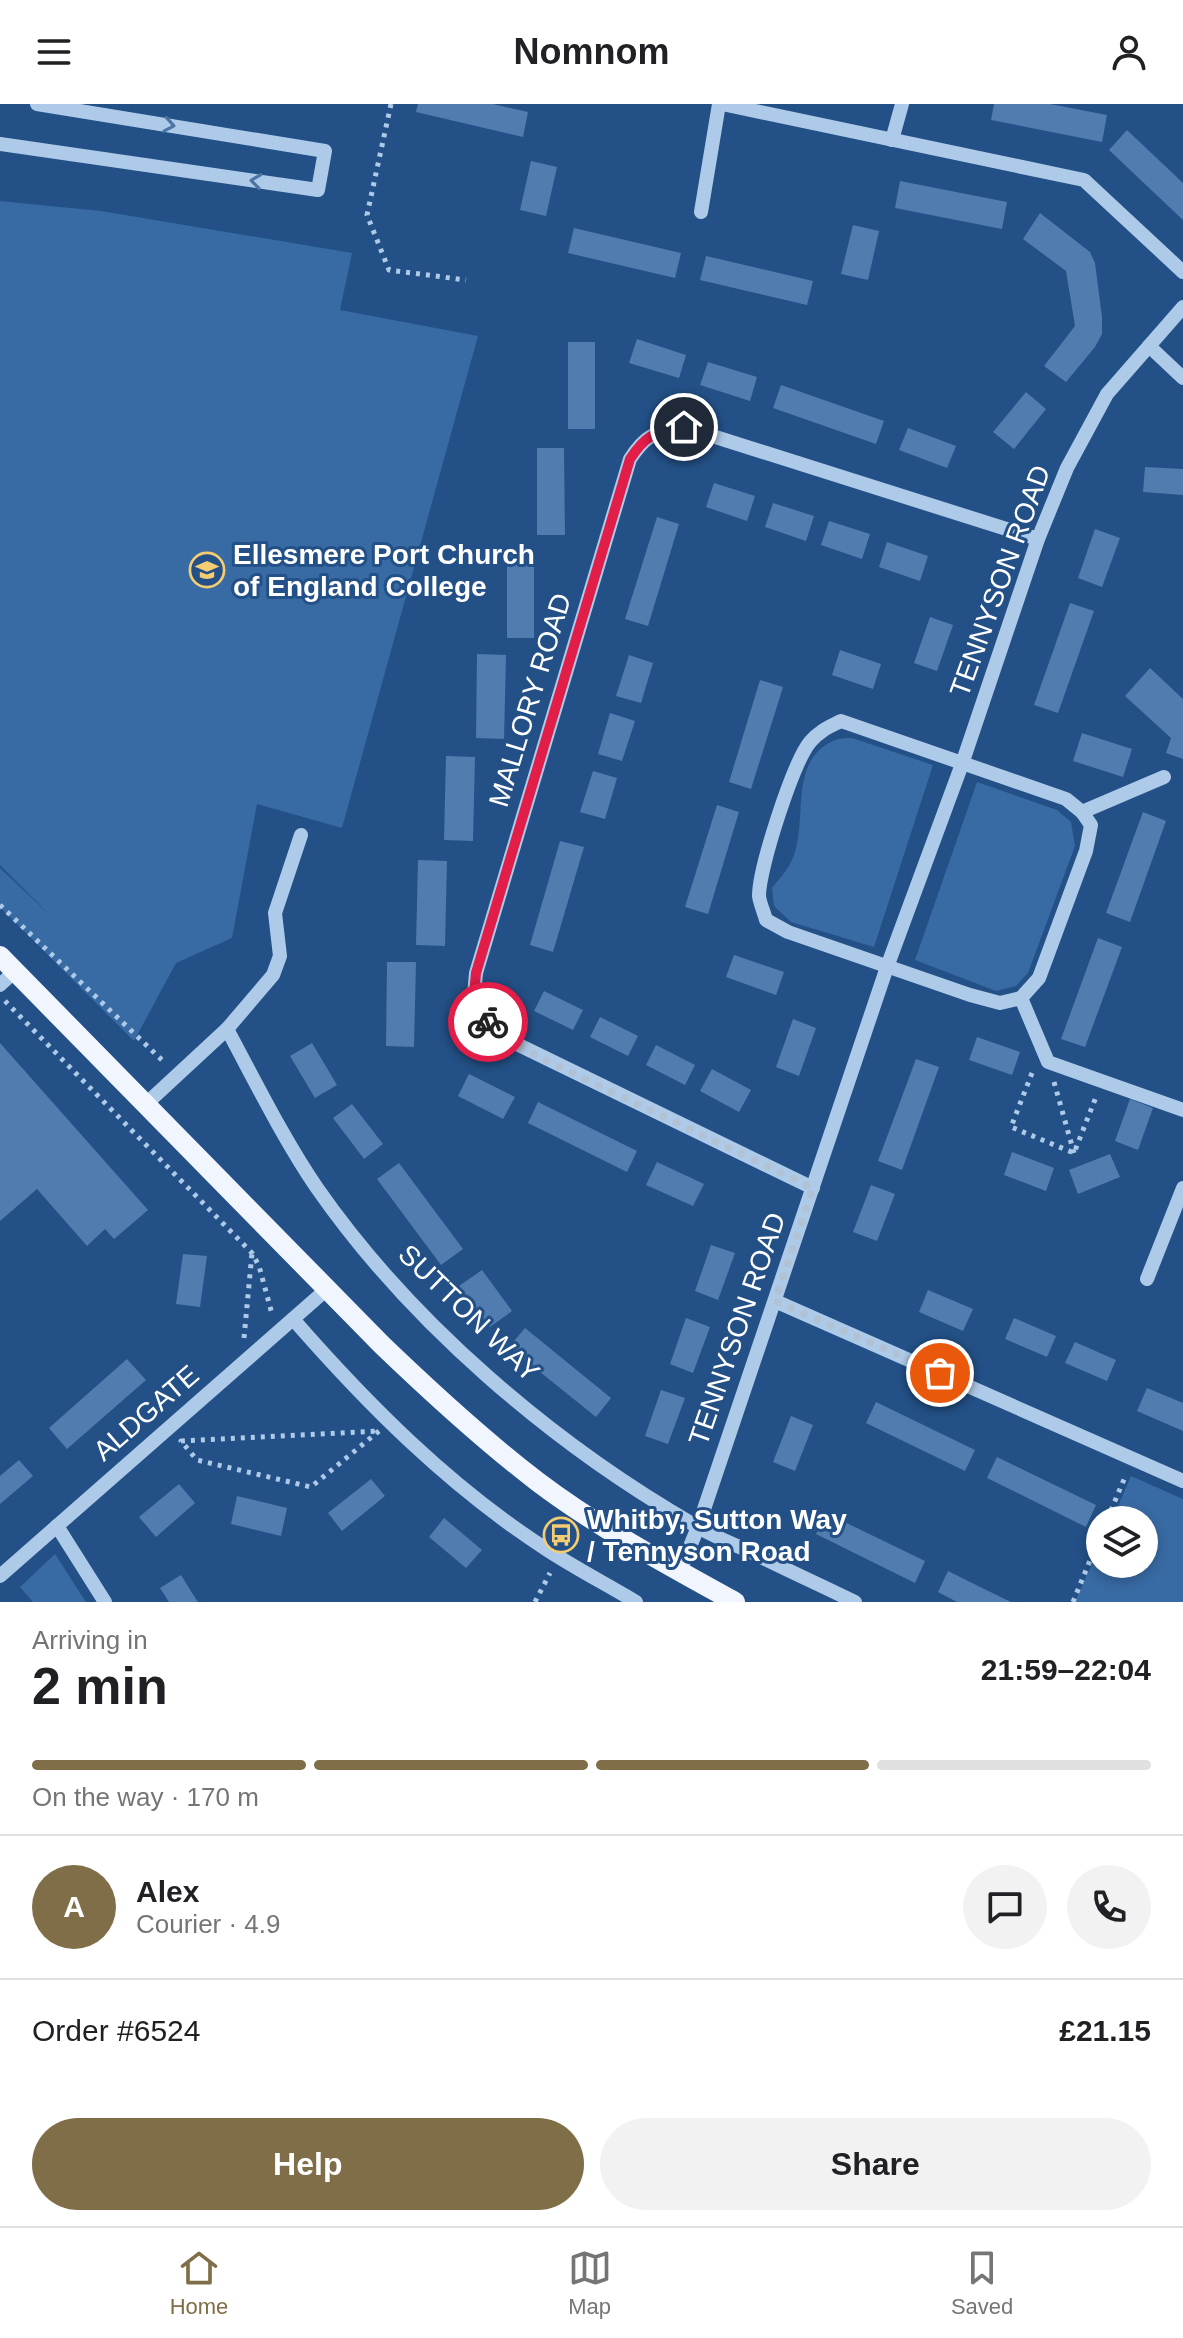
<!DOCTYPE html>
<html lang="en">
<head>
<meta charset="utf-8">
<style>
  body { margin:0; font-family:Arial,sans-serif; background:#f2f2f2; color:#202124; height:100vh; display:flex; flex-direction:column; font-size:30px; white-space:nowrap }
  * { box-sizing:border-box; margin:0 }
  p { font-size:26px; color:#757577 }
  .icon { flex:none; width:44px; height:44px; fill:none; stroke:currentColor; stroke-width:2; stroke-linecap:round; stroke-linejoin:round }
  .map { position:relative; height:1498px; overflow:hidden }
  .sheet { display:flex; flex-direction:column; background:#fff; flex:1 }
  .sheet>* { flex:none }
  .buttons { position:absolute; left:1086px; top:1402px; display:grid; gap:16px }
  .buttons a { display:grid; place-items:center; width:72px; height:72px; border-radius:50%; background:#fff; box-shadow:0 4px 12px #0003; font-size:40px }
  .pin { position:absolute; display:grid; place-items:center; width:68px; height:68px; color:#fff; margin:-34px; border:4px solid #fff; border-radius:50%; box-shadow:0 2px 8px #0007 }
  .courier { position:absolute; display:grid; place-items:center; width:80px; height:80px; margin:-40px; border:6px solid #e11d48; border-radius:50%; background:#fff; color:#222; box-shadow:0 2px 10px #0007 }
  .overview em { font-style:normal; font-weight:700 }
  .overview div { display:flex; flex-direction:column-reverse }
  .overview { display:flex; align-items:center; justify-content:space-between; height:136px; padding:0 32px }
  h1 { font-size:52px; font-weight:700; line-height:60px }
  .bar { display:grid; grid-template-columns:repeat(4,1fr); gap:12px 8px; align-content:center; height:96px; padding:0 32px }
  .bar i { height:10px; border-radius:6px; background:#e0e0e0 }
  .bar .selected { background:#7f6e47 }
  .bar p { grid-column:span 4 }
  .line { display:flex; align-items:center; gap:20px; padding:0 32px; border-top:2px solid #e0e0e0 }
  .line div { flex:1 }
  .round { display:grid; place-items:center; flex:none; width:84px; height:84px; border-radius:42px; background:#f2f2f2 }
  .primary-button { display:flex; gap:16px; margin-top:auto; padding:16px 32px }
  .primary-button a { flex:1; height:92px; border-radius:48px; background:#7f6e47; color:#fff; font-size:32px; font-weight:700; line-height:92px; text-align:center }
  .primary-button a+a { background:#f2f2f2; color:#202124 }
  header { display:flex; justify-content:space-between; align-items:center; height:104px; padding:0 32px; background:#fff; font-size:36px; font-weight:700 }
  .dock { display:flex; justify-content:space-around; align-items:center; height:112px; border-top:2px solid #e0e0e0; background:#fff; font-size:22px; color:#757577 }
  .dock a { display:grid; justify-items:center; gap:4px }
  .dock .selected { color:#7f6e47 }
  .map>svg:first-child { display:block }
</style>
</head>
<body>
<header><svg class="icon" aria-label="menu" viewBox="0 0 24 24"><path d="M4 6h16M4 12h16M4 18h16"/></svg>Nomnom<svg class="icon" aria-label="person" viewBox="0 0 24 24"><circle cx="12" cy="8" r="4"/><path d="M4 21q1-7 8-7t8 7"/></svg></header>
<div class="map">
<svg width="1183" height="1498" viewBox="0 0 1183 1498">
  <rect width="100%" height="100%" fill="#235086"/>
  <!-- green -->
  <g fill="#386aa3">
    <polygon points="0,97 101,107 352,149 340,206 478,232 342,724 257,700 232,834 176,859 134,937 0,803 0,764 50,811 0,761"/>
    <path d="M852 634 933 661 874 843 791 818 774 802 772 784C778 776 787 767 791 758 810 722 786 658 833 637 838 634 846 634 852 634Z"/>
    <polygon points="977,678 1057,706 1071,718 1075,742 1028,869 1016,882 996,887 915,856"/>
    <polygon points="1131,1372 1183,1395 1183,1498 1075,1498 1100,1442 1100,1460 1144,1460 1144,1416 1112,1416"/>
    <polygon points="55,1450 86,1498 33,1498 20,1483"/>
  </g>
  <!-- building -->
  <g fill="#507cb0">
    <polygon points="418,0 493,0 528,8 523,33 416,8"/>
    <polygon points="994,0 1050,0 1107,11 1102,38 991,16"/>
    <polygon points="1127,26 1183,79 1183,116 1109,46"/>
    <polygon points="531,57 557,63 546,112 520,106"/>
    <polygon points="900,77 1007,98 1002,125 895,104"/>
    <polygon points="1040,109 1090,148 1095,159 1102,213 1102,230 1095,243 1066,278 1044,262 1075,222 1066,167 1023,135"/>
    <polygon points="853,121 879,127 868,176 841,170"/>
    <polygon points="574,124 681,149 675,174 568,149"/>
    <polygon points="706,152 813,177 807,201 700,176"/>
    <polygon points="637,235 686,251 679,274 629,259"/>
    <rect x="568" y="238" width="27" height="87"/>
    <polygon points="708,258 757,273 750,297 700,281"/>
    <polygon points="781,281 884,317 876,340 773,304"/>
    <polygon points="1026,288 1046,305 1014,345 993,328"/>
    <polygon points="908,324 956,342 947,364 899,346"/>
    <polygon points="537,344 564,344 565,431 537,431"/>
    <polygon points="1145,363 1183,365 1183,391 1143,388"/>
    <polygon points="714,379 755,392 747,417 706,403"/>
    <polygon points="773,399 814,412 806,437 765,423"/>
    <polygon points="657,413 679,420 648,522 625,515"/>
    <polygon points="829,417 870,430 862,455 821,441"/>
    <polygon points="1095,425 1120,434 1102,483 1078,474"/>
    <polygon points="887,438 928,452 920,477 879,463"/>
    <rect x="507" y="447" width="27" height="87"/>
    <polygon points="1070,499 1094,507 1058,609 1034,601"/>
    <polygon points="930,513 953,521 937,567 914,559"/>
    <polygon points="840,546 881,560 873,585 832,571"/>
    <polygon points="477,550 506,551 504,635 476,634"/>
    <polygon points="629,551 653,559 641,599 616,592"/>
    <polygon points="1150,564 1183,595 1183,655 1166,649 1171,634 1125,592"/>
    <polygon points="760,576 783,583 751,685 729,678"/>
    <polygon points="610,609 635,617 622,657 598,650"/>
    <polygon points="1082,629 1132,645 1123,673 1073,657"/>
    <polygon points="446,652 475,653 473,737 444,736"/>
    <polygon points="593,667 617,674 605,715 580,708"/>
    <polygon points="717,701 739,708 708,810 685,803"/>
    <polygon points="1143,708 1166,717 1130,818 1106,809"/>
    <polygon points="560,737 584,743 553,848 530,841"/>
    <polygon points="418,756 447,757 445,842 416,841"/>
    <polygon points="1098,834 1122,843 1085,943 1061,935"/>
    <polygon points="734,851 784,868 776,891 726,873"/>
    <polygon points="387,858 416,858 414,943 386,942"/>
    <polygon points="544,887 583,906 573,926 534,907"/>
    <polygon points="600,913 638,932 628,952 590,933"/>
    <polygon points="793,915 816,924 799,972 776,963"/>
    <polygon points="977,933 1020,948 1012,971 969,956"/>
    <polygon points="0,939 148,1106 114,1135 105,1125 87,1142 37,1085 0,1117"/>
    <polygon points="312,939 337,981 315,994 290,952"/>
    <polygon points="656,941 695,961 685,981 646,961"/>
    <polygon points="916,955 939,963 902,1066 878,1057"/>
    <polygon points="712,965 751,986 739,1008 700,987"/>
    <polygon points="469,970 515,993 503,1015 458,992"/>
    <polygon points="1130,995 1153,1004 1138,1046 1115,1037"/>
    <polygon points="538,998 637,1047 627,1068 528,1019"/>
    <polygon points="352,1000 383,1040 364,1055 333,1014"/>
    <polygon points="1012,1048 1054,1064 1046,1087 1004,1071"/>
    <polygon points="1110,1050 1120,1073 1078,1090 1069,1066"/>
    <polygon points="657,1058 704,1080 693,1102 646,1081"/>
    <polygon points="399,1059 463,1145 441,1161 377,1075"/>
    <polygon points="871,1081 895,1090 877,1137 853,1128"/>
    <polygon points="711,1141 735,1149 718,1196 695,1187"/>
    <polygon points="183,1150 207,1152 200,1203 176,1200"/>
    <polygon points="482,1166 512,1207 490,1223 459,1182"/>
    <polygon points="928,1186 973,1205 963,1227 919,1208"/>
    <polygon points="686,1214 710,1223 693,1269 670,1260"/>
    <polygon points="1014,1214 1056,1232 1047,1253 1005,1235"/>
    <polygon points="525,1224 611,1294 596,1313 509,1243"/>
    <polygon points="1075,1238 1116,1256 1107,1277 1065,1259"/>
    <polygon points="127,1255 146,1276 67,1345 49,1324"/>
    <polygon points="1147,1284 1183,1299 1183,1327 1137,1307"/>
    <polygon points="661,1286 685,1294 668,1340 645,1332"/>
    <polygon points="876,1298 975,1346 965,1367 866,1319"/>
    <polygon points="791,1312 813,1321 795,1367 773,1358"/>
    <polygon points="997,1353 1096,1401 1086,1423 987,1374"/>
    <polygon points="19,1356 33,1372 0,1400 0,1372"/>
    <polygon points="371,1375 385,1392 342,1427 328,1409"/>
    <polygon points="179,1380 195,1399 156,1433 139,1413"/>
    <polygon points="237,1392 287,1404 281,1432 231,1420"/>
    <polygon points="826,1409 925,1457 915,1479 816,1430"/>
    <polygon points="444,1414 482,1446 466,1464 429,1433"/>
    <polygon points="948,1467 972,1479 1011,1498 957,1498 938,1488"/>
    <polygon points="181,1471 194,1492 198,1498 169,1498 160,1484"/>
  </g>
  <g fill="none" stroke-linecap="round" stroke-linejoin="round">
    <!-- path -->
    <g stroke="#aecae9" stroke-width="5" stroke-dasharray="4 6" stroke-linecap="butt">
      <polyline points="391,0 367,111 389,166 466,176"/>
      <polyline points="0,801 164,958"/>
      <polyline points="5,897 252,1149 259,1162 272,1210"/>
      <polyline points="1032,969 1011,1023 1074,1049 1096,993"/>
      <polyline points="1054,978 1074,1049"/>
      <polyline points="244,1234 252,1149"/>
      <polygon points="379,1327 311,1383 197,1356 181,1337"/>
      <polyline points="1107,1416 1125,1373"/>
      <polyline points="535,1498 550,1469"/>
      <polyline points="1073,1498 1100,1432"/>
    </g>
    <!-- minor -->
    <g stroke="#aecae9" stroke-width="14">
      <polyline points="722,0 1084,76 1183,168"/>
      <polyline points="892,36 902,0"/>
      <polyline points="0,40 318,86 325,47 37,0"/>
      <polyline points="701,108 719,0"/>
      <polyline points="1149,242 1183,274"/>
      <path d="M841 617 1066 695 1082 708 1091 721 1086 747 1039 874 1021 894 1000 899 970 891 788 828 766 816C764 808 760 800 759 792 759 764 793 659 810 638 819 627 829 623 841 617Z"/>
      <polyline points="1082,708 1164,673"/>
      <polyline points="0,881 15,867"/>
      <polyline points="1021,894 1048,958 1183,1006"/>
      <polyline points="227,925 273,871 280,852 275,809 301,731"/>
      <path d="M146 1000 227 925C255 977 284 1036 317 1084 411 1219 553 1340 696 1422 713 1432 732 1440 751 1448 785 1465 820 1481 855 1498"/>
      <path d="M813 1084 494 929 474 891 476 869 630 355C647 329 655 329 684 323L1038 435"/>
      <polyline points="1147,1175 1183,1084"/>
      <polyline points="775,1197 1183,1377"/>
      <path d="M293 1215C368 1301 450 1383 546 1445 575 1464 606 1480 636 1498"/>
      <polyline points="57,1422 105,1498"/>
      <polyline points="680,1467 698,1423 887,863 962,660 1038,435 1067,364 1107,290 1183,203"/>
      <polyline points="0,1472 327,1185"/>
    </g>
    <!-- major -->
    <path stroke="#f1f6fe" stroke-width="20" d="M0 852 382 1241C432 1289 483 1336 538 1378 599 1424 668 1461 735 1498"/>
  </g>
  <!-- one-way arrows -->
  <defs><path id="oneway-chevron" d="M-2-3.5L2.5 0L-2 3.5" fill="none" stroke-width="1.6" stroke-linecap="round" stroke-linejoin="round" transform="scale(2)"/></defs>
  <g stroke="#4d75a4">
    <use href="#oneway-chevron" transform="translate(169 21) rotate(10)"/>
    <use href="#oneway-chevron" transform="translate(256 77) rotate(-172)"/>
  </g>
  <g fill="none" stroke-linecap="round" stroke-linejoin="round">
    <!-- done -->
    <polyline stroke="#b2c2d5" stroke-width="8" stroke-dasharray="0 14.4" points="488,918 494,929 541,954 813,1084 775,1197 940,1269"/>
    <!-- route -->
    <path stroke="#e11d48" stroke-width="10" d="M488 918 474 891 476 869 630 355C647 329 655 329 684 323"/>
  </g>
  <!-- icons -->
  <defs>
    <g id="school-ring" transform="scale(1.8)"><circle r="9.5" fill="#235086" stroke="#f4cc71" stroke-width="1.5"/><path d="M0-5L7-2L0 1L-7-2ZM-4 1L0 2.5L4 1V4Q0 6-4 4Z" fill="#f4cc71"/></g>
    <g id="bus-ring" transform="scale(1.8)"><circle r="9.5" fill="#235086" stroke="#f4cc71" stroke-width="1.5"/><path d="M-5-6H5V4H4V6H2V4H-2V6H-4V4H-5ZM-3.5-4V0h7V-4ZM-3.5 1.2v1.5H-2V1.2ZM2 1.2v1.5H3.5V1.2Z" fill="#f4cc71"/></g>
  </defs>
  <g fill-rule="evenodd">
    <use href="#school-ring" x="207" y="466"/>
    <use href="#bus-ring" x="561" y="1431"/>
  </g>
  <g text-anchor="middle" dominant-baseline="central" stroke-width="6" stroke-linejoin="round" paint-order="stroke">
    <!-- poi labels -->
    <g font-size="28" font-weight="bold" fill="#fff" stroke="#235086" text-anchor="start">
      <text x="233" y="450">Ellesmere Port Church<tspan x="233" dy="32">of England College</tspan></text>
      <text x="587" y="1415">Whitby, Sutton Way<tspan x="587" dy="32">/ Tennyson Road</tspan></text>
    </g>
    <!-- street labels -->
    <g font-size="28" fill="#fff" stroke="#235086">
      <text transform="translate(1000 477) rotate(-70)">TENNYSON ROAD</text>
      <text transform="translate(530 596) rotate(-73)">MALLORY ROAD</text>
      <text transform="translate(469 1209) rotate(44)">SUTTON WAY</text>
      <text transform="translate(737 1225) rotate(-71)">TENNYSON ROAD</text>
      <text transform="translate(146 1309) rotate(-41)">ALDGATE</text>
    </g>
  </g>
</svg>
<div class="buttons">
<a><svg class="icon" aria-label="layers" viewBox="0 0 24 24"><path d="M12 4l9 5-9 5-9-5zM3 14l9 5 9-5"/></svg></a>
</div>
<div class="pin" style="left:940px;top:1269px;background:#ea580c"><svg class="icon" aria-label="bag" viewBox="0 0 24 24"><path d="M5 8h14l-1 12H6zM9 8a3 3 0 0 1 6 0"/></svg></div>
<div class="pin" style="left:684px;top:323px;background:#1f2937"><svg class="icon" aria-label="home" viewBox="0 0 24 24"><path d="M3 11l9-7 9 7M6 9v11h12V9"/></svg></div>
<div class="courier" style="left:488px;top:918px"><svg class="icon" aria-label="bike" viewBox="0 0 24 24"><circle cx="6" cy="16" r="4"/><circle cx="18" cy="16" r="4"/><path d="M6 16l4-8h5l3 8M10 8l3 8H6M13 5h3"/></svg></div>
</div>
<section class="sheet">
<div class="overview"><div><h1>2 min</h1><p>Arriving in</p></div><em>21:59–22:04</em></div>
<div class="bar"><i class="selected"></i><i class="selected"></i><i class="selected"></i><i></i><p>On the way · 170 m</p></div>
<div class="line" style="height:144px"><b class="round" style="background:#7f6e47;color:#fff">A</b><div><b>Alex</b><p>Courier · 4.9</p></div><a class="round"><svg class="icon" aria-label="chat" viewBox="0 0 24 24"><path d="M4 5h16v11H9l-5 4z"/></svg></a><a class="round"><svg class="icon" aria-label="phone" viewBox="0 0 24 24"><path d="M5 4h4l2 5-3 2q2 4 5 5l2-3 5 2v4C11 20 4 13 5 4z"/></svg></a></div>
<div class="line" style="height:104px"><div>Order #6524</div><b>£21.15</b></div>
<div class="primary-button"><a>Help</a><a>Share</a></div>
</section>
<nav class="dock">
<a class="selected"><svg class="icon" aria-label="home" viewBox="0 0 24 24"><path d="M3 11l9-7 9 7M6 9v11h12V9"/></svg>Home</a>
<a><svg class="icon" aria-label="map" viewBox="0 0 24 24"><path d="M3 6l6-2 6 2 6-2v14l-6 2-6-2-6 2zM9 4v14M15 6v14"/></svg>Map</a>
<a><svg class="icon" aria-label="saved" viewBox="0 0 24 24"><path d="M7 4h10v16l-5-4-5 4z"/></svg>Saved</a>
</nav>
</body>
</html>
